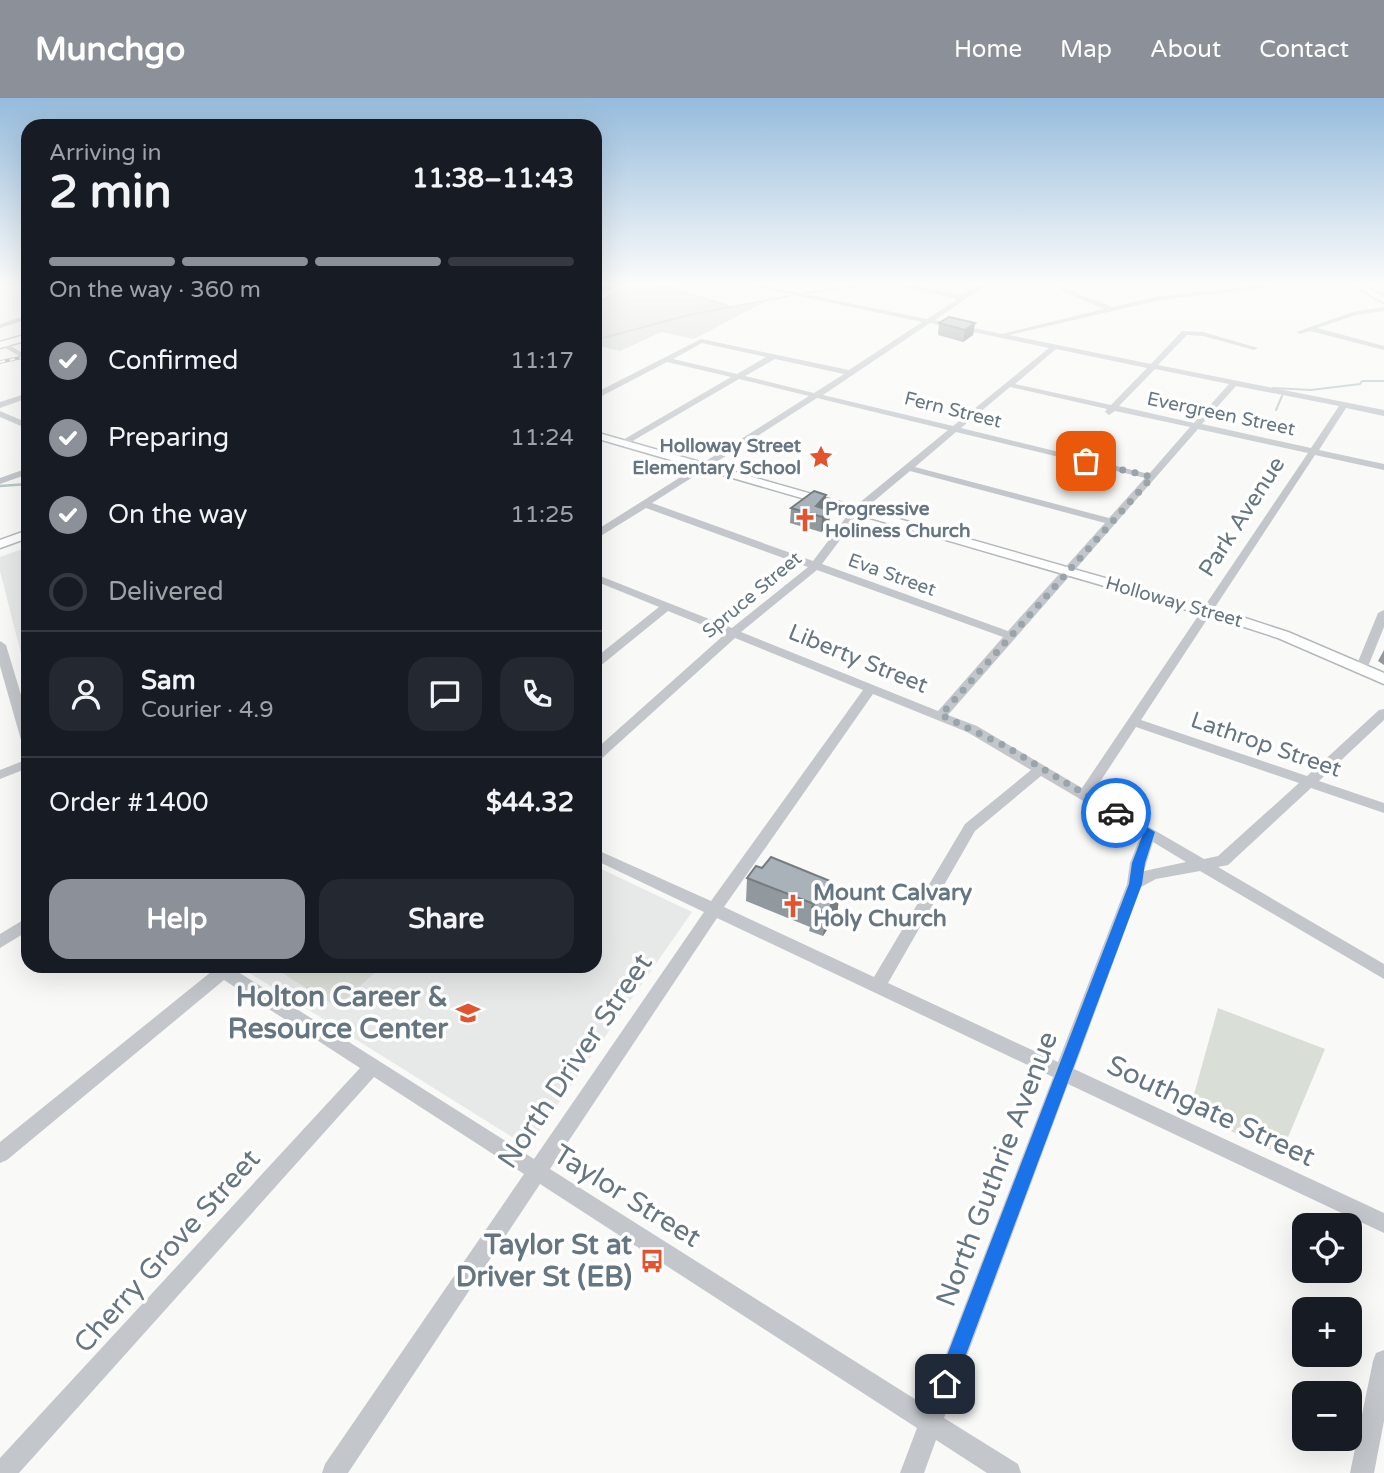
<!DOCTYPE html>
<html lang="en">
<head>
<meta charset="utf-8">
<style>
  body { margin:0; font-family:"Varela Round",sans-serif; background:#242831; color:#f1f3f6; height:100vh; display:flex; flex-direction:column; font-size:26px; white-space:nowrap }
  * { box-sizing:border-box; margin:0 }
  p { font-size:23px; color:#9ea1a6 }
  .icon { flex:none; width:38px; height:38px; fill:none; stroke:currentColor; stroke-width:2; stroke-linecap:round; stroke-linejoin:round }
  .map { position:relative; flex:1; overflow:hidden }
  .panel { position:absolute; left:21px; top:21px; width:581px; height:854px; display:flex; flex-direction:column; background:#171b24; border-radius:21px; box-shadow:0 7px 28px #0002 }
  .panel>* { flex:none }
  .fabs { position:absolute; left:1292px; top:1115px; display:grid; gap:14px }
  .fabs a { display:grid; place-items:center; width:70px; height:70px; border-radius:14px; background:#171b24; box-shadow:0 7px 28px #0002; font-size:35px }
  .pin { position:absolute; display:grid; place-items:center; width:60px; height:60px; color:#fff; margin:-30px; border-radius:14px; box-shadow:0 4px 10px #0006 }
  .courier { position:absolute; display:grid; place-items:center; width:70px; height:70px; margin:-35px; border:5px solid #1a73e8; border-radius:50%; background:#fff; color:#222; box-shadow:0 2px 9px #0007 }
  .head em { font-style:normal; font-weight:700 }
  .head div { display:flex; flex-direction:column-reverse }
  .head { display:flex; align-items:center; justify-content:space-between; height:119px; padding:0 28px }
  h1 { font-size:46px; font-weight:700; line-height:52px }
  .bar { display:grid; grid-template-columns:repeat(4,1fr); gap:10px 7px; align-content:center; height:84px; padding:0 28px }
  .bar i { height:9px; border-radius:5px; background:#363941 }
  .bar .current { background:#8c9099 }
  .bar p { grid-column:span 4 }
  .line { display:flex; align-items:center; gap:18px; padding:0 28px; border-top:2px solid #363941 }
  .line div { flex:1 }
  .round { display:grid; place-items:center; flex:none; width:74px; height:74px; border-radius:21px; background:#242831 }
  ol { padding:0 28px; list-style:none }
  li { display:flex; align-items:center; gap:21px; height:77px }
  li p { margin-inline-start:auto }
  li .icon { padding:7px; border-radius:50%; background:#8c9099; color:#fff; stroke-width:4 }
  li:last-child { color:#9ea1a6 }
  li i { width:38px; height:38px; border:4px solid #363941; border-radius:50% }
  .button { display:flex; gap:14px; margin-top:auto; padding:14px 28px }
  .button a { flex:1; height:80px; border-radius:21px; background:#8c9099; color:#fff; font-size:28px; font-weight:700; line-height:80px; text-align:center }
  .button a+a { background:#242831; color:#f1f3f6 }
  header { display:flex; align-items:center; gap:42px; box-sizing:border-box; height:98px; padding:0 35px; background:#8c9099; color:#fff }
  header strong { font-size:33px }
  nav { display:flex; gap:38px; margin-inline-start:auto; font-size:24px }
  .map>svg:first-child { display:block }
</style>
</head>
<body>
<header>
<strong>Munchgo</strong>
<nav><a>Home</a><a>Map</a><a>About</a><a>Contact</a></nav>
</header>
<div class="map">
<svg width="1384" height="1375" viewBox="0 0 1384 1375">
  <rect width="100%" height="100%" fill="#f9f9f7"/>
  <!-- built -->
  <g fill="#e7e8e8">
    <polygon points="28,449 28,583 0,473 0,459"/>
    <polygon points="595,768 692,814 528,1049 243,871 247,868 595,868"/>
  </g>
  <!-- green -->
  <g fill="#d9ded6">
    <polygon points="595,187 664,187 728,209 770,201 694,241 661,234 620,253 595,247"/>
    <polygon points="271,868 382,868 337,909"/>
    <polygon points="1218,910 1325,951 1281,1056 1189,1014"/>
  </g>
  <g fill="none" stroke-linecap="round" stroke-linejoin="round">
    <!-- stream-far1 -->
    <g stroke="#bac6ca" stroke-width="2">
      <polyline points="663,187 728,208"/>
      <polyline points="804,195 869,187"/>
      <polyline points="595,242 693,216 789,198"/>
      <polyline points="1273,290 1311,292 1360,286 1362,283 1384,283"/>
      <polyline points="1276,312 1282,298"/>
    </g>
    <!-- stream -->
    <polyline stroke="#bac6ca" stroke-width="2.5" points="0,388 28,386"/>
    <!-- major casing -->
    <g stroke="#b4b9bd" stroke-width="3">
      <g id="major">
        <polygon points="620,187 631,187 595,204 595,198"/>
        <polygon points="1353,187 1363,187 1384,199 1384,205"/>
        <polygon points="28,236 28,242 0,250 0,244"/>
        <polygon points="595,334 1245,520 1288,534 1384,575 1384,586 1278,540 1235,526 595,340"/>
        <polygon points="28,432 28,440 0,450 0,442"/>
      </g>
    </g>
    <!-- minor -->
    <g fill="#c3c7cb" fill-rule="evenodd">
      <path d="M747 187H760L927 221 958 201 895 187H908L963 197 979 187H986L935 222 1002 236 1104 211 1060 192 1062 189 1112 209 1160 198 1267 187H1289L1160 202 1009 237 1151 266 1182 233 1203 234 1258 250 1254 252 1203 238 1187 237 1158 267 1384 312V318L1346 310 1319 352 1384 366V372L1315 357 1141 622 1307 678 1379 612 1384 611V622L1319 683 1384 705V715L1311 690 1228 767 1218 769 1384 866V881L1200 773 1156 781 1141 789 1074 971 1384 1115V1135L1068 986 944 1320 1018 1366 1021 1375H987L936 1342 924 1375H900L917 1330 540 1086 348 1375H322L325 1366 524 1076 374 979 19 1375H0V1360L360 970 224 882 7 1062 0 1065V1044L211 874 207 868H236L235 872 534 1061 704 814 595 762V751L711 803 863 592 735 540 600 662 595 663V652L725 536 668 513 599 569 595 570V560L659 509 595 483V476L732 530 808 469 646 410 599 439 595 440V433L809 298 739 281 624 348 621 347V343L731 279 667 264 598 300H595V295L701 241 849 272 922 224ZM930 225 1049 250 953 328 823 297ZM702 245 766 259 737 276 673 261ZM1056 251 1147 270 1111 307 1015 286ZM775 261 844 276 814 295 745 278ZM1155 271 1229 286 1194 325 1119 308ZM1236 288 1339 308 1311 350 1202 326ZM1010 289 1107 311 1105 314 1109 317 1115 313 1190 329 1149 376 961 330ZM817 300 948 332 853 410 813 463 652 405ZM1198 331 1308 355 1082 690 977 628 948 617ZM956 334 1145 380 1109 420 915 369ZM910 373 1105 425 1008 533 822 466 861 414ZM817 472 1003 539 938 613 741 534ZM873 596 967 634 1031 672 965 726 874 879 724 809ZM1136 629 1299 685 1218 758 1204 761 1092 696ZM1041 678 1141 737 1130 765 1127 786 1058 964 888 885 975 733ZM1153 744 1186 764 1144 773ZM717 820 1053 979 926 1308 550 1071Z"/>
      <polygon points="1373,194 1384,194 1384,198 1371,197"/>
      <polygon points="1384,209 1384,213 1356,217 1317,230 1384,248 1384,252 1310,233 1300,236 1296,234 1353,214"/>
      <polygon points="28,217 28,221 0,230 0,226"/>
      <polygon points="0,242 28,258 28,263 0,247"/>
      <polygon points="28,295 28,300 0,310 0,304"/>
      <polygon points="0,313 28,325 28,331 0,319"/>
      <polygon points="28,370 28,376 0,386 0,380"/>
      <polygon points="1384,512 1384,529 1367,571 1365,574 1357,574 1355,571 1378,515"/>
      <polygon points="0,543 6,547 28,620 28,646 21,642 0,568"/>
      <polygon points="28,661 28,670 0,681 0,672"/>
      <polygon points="28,819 28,833 0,850 0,836"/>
      <polygon points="1384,1252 1384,1323 1374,1375 1350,1375 1373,1263 1376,1255"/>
    </g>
    <!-- major -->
    <use href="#major" fill="#fff" fill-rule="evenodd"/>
    <!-- rail casing -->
    <g stroke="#a2a9af" stroke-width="3.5">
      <polyline id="rail" points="0,264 28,258"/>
    </g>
    <!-- rail -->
    <use href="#rail" stroke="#fff" stroke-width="2" stroke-dasharray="5" stroke-linecap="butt"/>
  </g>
  <!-- wall -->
  <g fill="#91999e">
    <polygon points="939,225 975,225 973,237 963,244 938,237"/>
    <polygon points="826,397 825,411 830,413 829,427 821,434 790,425 791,410"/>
    <polygon points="1384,552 1384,567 1378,563"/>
    <polygon points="747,780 830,783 829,789 840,793 837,816 823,838 809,833 810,829 746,803"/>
  </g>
  <!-- shaded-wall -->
  <g fill="#767d81">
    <polygon points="975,225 973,237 963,244 965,232"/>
    <polygon points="826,397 825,411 816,408"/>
    <polygon points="830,413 829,427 821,434 822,419"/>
    <polygon points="840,793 837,816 823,838 826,815"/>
  </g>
  <!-- building -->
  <g fill="#a9b2b8" stroke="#767d81" stroke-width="2">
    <polygon points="949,219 975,225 965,232 939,225"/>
    <polygon points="814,393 826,397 816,408 830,413 822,419 791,410"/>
    <polygon points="771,759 830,783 827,788 840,793 826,815 812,809 814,806 747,780 756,768 762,770"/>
  </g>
  <!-- sky -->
  <linearGradient id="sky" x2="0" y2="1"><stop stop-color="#95bbdc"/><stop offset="0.49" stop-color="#fcfcfb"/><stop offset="1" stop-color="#fcfcfb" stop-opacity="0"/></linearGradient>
  <rect width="1384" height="380" fill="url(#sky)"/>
  <!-- route -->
  <polygon fill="#1a73e8" points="1116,711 1155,734 1145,765 1142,786 955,1286 952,1293 945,1295 939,1293 936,1286 1129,786 1132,765 1143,736 1112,717 1110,715"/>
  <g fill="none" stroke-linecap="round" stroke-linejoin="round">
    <!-- done -->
    <polyline stroke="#99a4ab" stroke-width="7" stroke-dasharray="0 12.6" points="1086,363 1152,379 941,617 1005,648 1116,715"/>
  </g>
  <!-- icons -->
  <defs>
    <g id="sight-bare" transform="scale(1.89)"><path d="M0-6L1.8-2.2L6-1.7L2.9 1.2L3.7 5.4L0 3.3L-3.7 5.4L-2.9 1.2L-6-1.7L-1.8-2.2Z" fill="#e2532e" stroke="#fff" stroke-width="2.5" paint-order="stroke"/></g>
    <g id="church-bare" transform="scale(1.89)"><path d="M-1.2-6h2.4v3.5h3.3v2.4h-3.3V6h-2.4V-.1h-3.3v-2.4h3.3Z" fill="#e2532e" stroke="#fff" stroke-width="2.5" paint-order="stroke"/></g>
    <g id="school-bare" transform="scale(1.89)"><path d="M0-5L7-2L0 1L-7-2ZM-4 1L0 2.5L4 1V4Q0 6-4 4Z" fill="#e2532e" stroke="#fff" stroke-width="2.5" paint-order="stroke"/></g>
    <g id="bus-bare" transform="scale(1.89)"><path d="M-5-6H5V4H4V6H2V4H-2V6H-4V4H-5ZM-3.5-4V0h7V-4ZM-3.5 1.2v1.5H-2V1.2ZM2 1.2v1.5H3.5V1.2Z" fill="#e2532e" stroke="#fff" stroke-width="2.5" paint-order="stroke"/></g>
  </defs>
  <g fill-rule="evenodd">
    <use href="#sight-bare" x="821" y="359"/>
    <use href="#church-bare" x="805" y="422"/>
    <use href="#church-bare" x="793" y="808"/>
    <use href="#school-bare" x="468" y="915"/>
    <use href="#bus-bare" x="652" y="1163"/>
  </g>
  <g text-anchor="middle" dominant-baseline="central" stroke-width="7" stroke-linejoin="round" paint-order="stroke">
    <!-- far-street labels -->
    <g font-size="19" fill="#657682" stroke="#fff">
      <text transform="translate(953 312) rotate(14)">Fern Street</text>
      <text transform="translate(1221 316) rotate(12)">Evergreen Street</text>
      <text transform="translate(892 477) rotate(20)">Eva Street</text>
      <text transform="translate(752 497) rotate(-40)">Spruce Street</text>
      <text transform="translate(1174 504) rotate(16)">Holloway Street</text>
    </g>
    <!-- far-poi labels -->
    <g font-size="19" font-weight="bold" fill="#657682" stroke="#fff" text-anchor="end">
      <text x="801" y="348">Holloway Street<tspan x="801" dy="22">Elementary School</tspan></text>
      <text x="825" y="411" text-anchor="start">Progressive<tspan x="825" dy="22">Holiness Church</tspan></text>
    </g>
    <!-- street labels -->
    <g font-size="23" fill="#657682" stroke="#fff">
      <text transform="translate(1242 419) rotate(-57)">Park Avenue</text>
      <text transform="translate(858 561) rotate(22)">Liberty Street</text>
      <text transform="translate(1266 647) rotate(19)">Lathrop Street</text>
    </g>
    <!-- poi labels -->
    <g font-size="23" font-weight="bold" fill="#657682" stroke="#fff" text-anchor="start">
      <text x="813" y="795">Mount Calvary<tspan x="813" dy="26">Holy Church</tspan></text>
    </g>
    <!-- near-poi labels -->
    <g font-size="28" font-weight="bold" fill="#657682" stroke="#fff" text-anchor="end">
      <text x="448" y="899">Holton Career &amp;<tspan x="448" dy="32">Resource Center</tspan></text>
      <text x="632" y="1147">Taylor St at<tspan x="632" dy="32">Driver St (EB)</tspan></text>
    </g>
    <!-- near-street labels -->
    <g font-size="28" fill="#657682" stroke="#fff">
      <text transform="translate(575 963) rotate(-56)">North Driver Street</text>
      <text transform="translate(1211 1013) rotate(25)">Southgate Street</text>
      <text transform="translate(997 1071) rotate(-69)">North Guthrie Avenue</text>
      <text transform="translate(627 1098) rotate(32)">Taylor Street</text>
      <text transform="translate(167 1153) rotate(-48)">Cherry Grove Street</text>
    </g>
  </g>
</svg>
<div class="fabs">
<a><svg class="icon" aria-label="locate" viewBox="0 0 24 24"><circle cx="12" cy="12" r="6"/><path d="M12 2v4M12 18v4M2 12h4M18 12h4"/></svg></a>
<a>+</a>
<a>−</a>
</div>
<div class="pin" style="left:1086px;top:363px;background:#ea580c"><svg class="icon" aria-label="bag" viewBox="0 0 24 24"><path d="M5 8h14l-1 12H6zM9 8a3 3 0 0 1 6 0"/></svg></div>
<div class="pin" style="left:945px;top:1286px;background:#1f2937"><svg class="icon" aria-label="home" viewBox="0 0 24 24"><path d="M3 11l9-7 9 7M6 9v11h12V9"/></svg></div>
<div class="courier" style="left:1116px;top:715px"><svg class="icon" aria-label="car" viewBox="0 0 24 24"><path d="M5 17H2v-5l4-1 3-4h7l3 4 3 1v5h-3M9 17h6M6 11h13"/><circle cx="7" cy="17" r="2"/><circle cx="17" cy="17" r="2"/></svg></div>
<section class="panel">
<div class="head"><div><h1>2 min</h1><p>Arriving in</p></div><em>11:38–11:43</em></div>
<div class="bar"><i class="current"></i><i class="current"></i><i class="current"></i><i></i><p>On the way · 360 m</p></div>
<ol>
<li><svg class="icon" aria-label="check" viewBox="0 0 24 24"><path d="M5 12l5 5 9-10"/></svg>Confirmed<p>11:17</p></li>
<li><svg class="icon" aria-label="check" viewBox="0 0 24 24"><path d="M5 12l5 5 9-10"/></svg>Preparing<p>11:24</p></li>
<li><svg class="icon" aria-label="check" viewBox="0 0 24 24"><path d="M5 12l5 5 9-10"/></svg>On the way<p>11:25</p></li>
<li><i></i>Delivered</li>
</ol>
<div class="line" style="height:126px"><a class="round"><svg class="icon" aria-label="person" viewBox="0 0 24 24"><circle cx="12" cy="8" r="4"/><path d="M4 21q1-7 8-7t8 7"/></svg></a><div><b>Sam</b><p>Courier · 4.9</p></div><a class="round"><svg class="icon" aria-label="chat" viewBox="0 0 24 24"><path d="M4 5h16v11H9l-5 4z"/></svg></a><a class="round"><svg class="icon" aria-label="phone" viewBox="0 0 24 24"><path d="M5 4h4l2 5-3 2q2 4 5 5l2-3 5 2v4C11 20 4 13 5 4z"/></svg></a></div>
<div class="line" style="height:91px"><div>Order #1400</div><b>$44.32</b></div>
<div class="button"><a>Help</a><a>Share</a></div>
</section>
</div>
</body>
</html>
